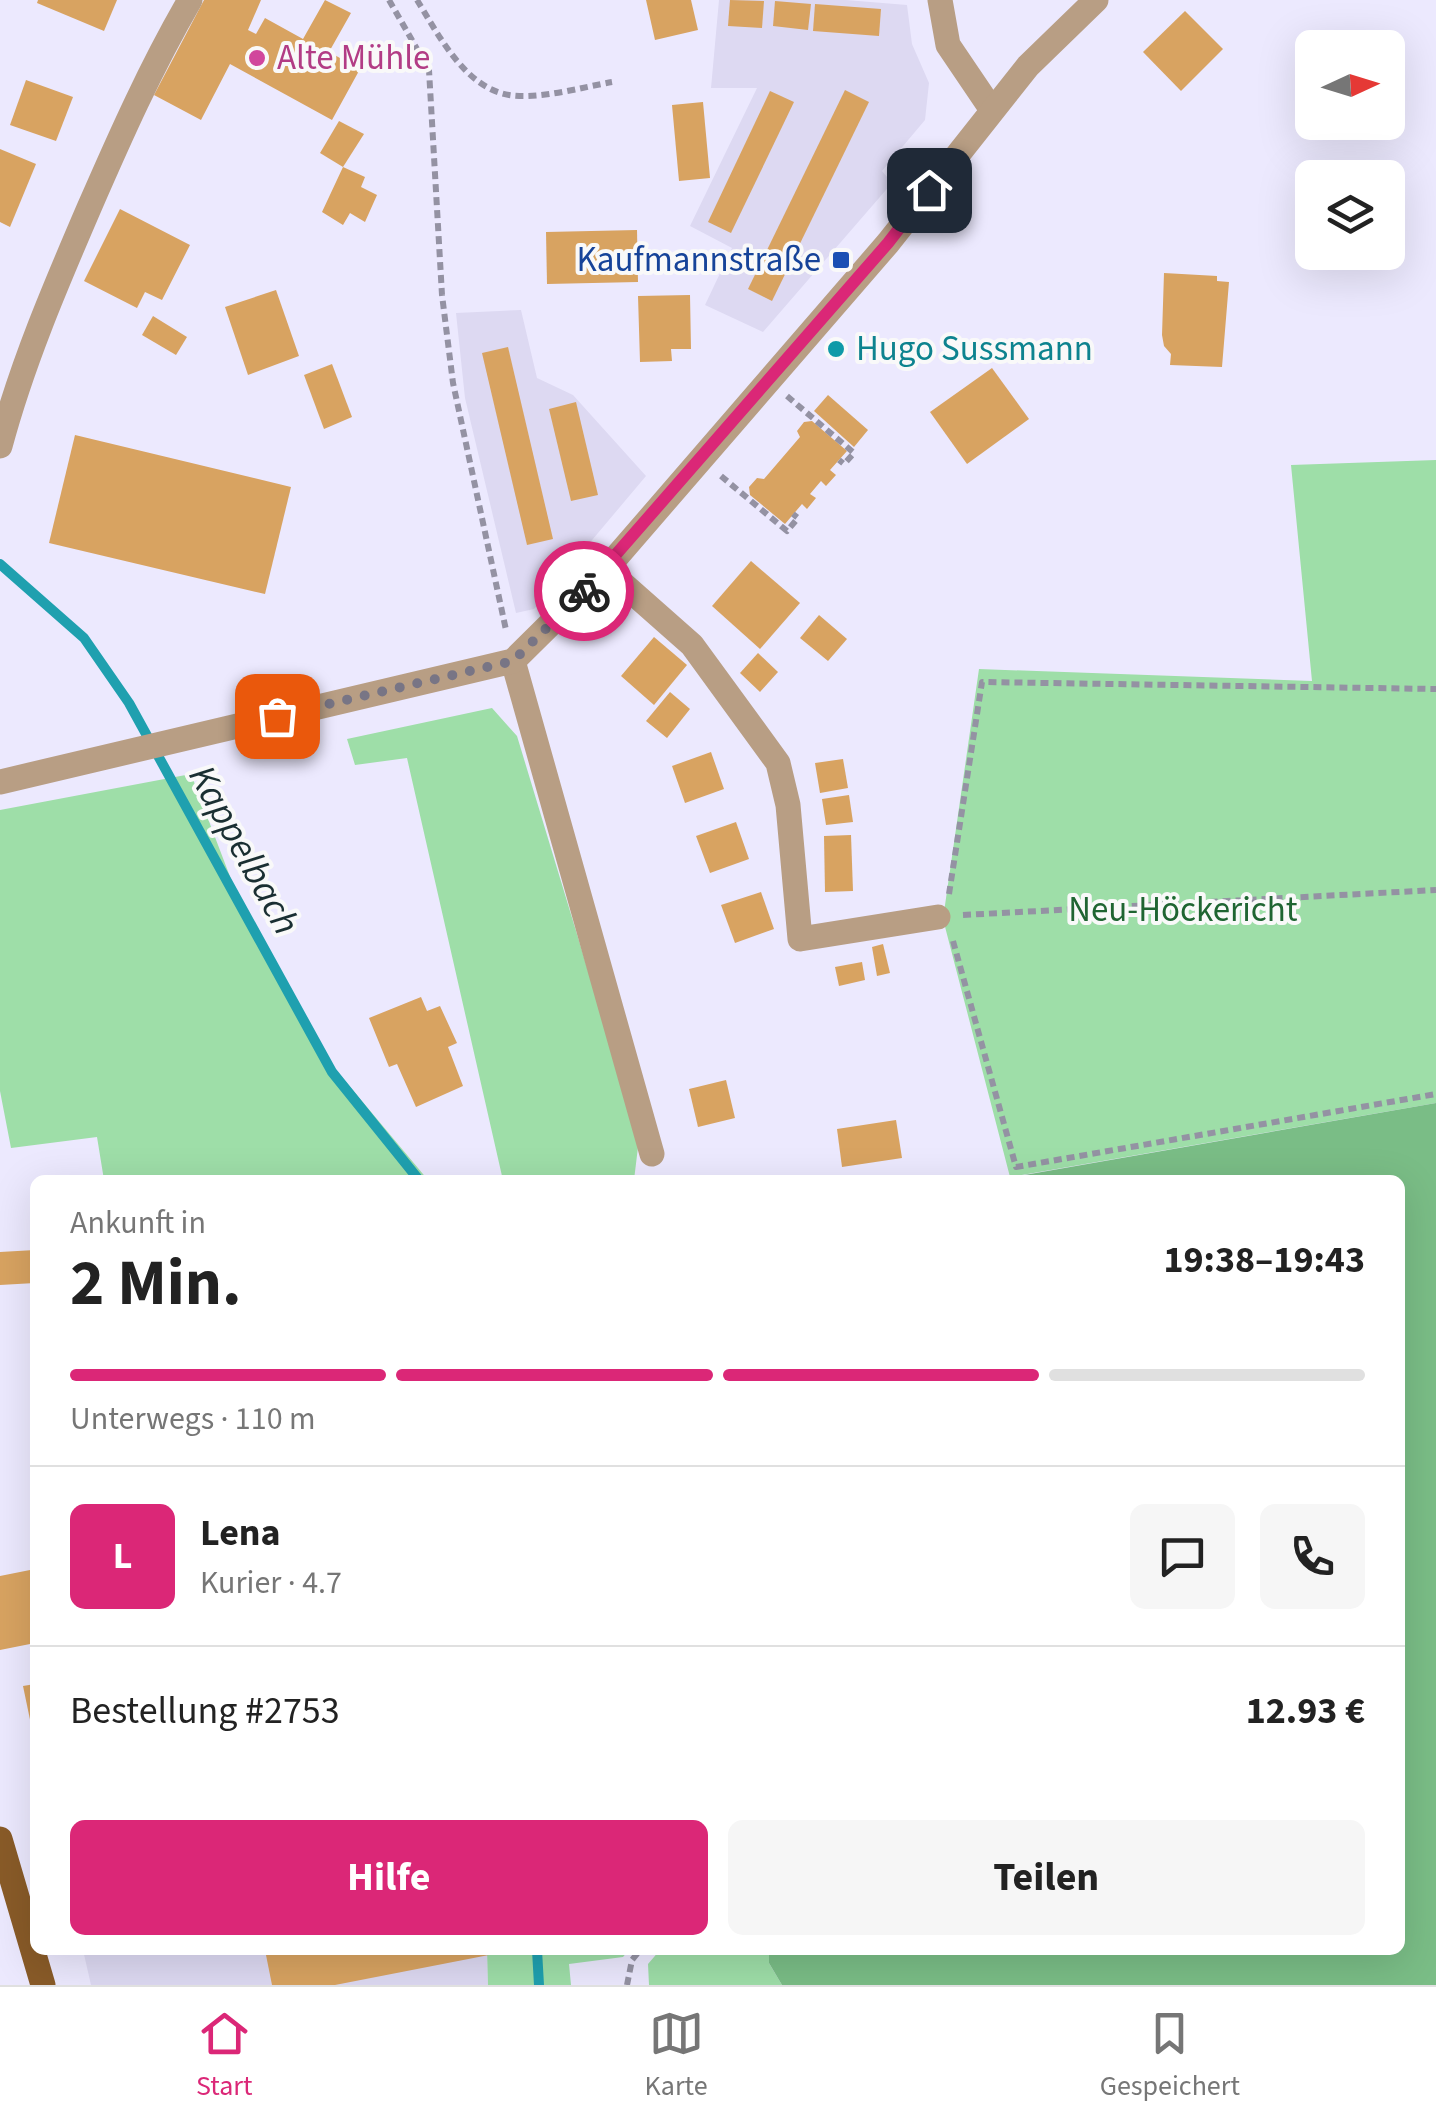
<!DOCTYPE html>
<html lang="de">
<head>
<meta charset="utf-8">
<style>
  body { margin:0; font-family:"Source Sans 3",sans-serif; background:#f6f6f6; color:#222; height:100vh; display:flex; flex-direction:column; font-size:38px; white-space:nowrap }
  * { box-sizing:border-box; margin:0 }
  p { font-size:32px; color:#767676 }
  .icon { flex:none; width:55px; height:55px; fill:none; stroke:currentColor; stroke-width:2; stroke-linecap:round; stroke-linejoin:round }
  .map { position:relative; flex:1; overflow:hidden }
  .drawer { position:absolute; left:30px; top:1175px; width:1375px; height:780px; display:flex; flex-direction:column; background:#fff; border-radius:15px; box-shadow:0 10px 40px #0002 }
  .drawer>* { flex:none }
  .needle { width:65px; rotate:86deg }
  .fabs { position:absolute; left:1295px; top:30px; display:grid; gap:20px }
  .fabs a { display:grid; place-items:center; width:110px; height:110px; border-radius:15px; background:#fff; box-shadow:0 10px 40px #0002; font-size:50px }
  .pin { position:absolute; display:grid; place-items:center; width:85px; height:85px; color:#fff; margin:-42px; border-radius:20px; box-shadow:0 5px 15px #0006 }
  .courier { position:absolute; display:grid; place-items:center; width:100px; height:100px; margin:-50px; border:8px solid #db2777; border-radius:50%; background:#fff; color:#222; box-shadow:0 2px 12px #0007 }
  .headline em { font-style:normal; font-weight:700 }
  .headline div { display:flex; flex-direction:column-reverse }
  .headline { display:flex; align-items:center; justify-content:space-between; height:170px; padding:0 40px }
  h1 { font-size:65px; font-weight:700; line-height:75px }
  .bar { display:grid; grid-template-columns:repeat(4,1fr); gap:15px 10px; align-content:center; height:120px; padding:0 40px }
  .bar i { height:12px; border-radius:8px; background:#e0e0e0 }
  .bar .selected { background:#db2777 }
  .bar p { grid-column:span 4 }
  .line { display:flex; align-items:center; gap:25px; padding:0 40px; border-top:2px solid #e0e0e0 }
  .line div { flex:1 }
  .round { display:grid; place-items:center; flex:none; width:105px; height:105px; border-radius:15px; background:#f6f6f6 }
  .primary-button { display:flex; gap:20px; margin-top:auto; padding:20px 40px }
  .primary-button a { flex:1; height:115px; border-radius:15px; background:#db2777; color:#fff; font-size:40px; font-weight:700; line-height:115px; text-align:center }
  .primary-button a+a { background:#f6f6f6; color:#222 }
  .tabs { display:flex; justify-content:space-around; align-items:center; height:140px; border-top:2px solid #e0e0e0; background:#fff; font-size:28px; color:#767676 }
  .tabs a { display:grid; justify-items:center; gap:5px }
  .tabs .selected { color:#db2777 }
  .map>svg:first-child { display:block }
</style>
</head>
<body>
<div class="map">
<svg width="1436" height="1985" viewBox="0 0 1436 1985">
  <rect width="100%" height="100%" fill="#ece9fe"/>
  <!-- built -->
  <g fill="#ddd9f2">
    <polygon points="719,0 846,0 907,5 912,44 929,83 925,120 882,171 892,183 763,332 705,305 732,248 690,226 757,88 711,88"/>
    <polygon points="521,310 537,378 573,395 646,476 534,609 516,613 465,398 456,313"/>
    <polygon points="83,1950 487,1950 488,1985 91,1985"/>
  </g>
  <!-- green -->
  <g fill="#9edea8">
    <polygon points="1436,460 1436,1103 1010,1177 943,919 979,669 1312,681 1291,465"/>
    <polygon points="492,708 517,736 639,1139 634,1180 490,1180 502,1176 407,758 355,765 347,739"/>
    <polygon points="191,774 237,895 336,1070 428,1180 104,1180 97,1137 11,1148 0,1091 0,810"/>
    <polygon points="487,1950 629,1950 623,1957 569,1964 571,1985 488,1985"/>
    <polygon points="660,1950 769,1950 769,1963 782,1985 649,1985 648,1964"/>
  </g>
  <!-- forest -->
  <polygon fill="#7abd86" points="1436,1103 1436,1985 782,1985 769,1963 769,1950 1400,1950 1400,1180 996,1180"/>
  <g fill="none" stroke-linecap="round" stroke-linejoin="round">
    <!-- stream -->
    <g stroke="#1fa0af" stroke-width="10">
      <polyline points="0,564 84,638 129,703 332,1072 419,1180"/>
      <polyline points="537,1950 539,1985"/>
    </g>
  </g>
  <!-- building -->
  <g fill="#d8a361">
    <polygon points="38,0 117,0 104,31 37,3"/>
    <polygon points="204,0 261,0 248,30 256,34 265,18 303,39 325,0 351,13 329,52 360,69 332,120 230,64 201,120 154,95"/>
    <polygon points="646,0 691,0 698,30 655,40"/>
    <polygon points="730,0 764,1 762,28 728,26"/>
    <polygon points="775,1 811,4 808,30 773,26"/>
    <polygon points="815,4 881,9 879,36 813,31"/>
    <polygon points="1185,11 1223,49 1181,91 1143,52"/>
    <polygon points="26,80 73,97 56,141 10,125"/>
    <polygon points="845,90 869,102 772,301 748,289"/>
    <polygon points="770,91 794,102 731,233 708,222"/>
    <polygon points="703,102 710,178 679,181 672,105"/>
    <polygon points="339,121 364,134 343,167 320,153"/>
    <polygon points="0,149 36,164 10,227 0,222"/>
    <polygon points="343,167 365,177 361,187 377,195 365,222 350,213 343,225 322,212"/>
    <polygon points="120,209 190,245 162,300 145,292 137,308 84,281"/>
    <polygon points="637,230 638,282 547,284 546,232"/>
    <polygon points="1164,273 1217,276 1217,281 1229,282 1222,367 1170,365 1171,354 1164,346 1162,335"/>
    <polygon points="276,290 299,356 248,375 225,307"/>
    <polygon points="690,295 691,349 671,349 672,361 640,362 638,296"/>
    <polygon points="153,316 187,337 176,355 142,335"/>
    <polygon points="508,347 553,539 527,545 482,353"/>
    <polygon points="332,364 352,417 324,429 304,375"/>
    <polygon points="992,368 1029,419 967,464 930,412"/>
    <polygon points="828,395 868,430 854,447 814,411"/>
    <polygon points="576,402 598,495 571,501 549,409"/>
    <polygon points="812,421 847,451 830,470 836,475 826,486 821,481 810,494 816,498 807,509 802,504 785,524 750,495 749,487 757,478 764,479 800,437 797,431 804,422"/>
    <polygon points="75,435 291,487 265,594 49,543"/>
    <polygon points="751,561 800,603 760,649 712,606"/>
    <polygon points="819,615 847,639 828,661 800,638"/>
    <polygon points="654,637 687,665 654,705 621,676"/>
    <polygon points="758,653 778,672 760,692 740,673"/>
    <polygon points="670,692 690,709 667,738 646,721"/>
    <polygon points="711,752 724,789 685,803 672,766"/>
    <polygon points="843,759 848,788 820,793 815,763"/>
    <polygon points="849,795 853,822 826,825 822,799"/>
    <polygon points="736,822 749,859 710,873 696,836"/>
    <polygon points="851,835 853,891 825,892 824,836"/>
    <polygon points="761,892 774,929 735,943 721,905"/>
    <polygon points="883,944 890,973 877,976 872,947"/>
    <polygon points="862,962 865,980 839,986 835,967"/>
    <polygon points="421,997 427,1011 440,1006 457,1043 448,1047 463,1086 416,1107 397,1064 389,1067 369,1018"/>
    <polygon points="726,1080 735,1118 698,1127 689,1089"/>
    <polygon points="896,1120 902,1158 842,1167 837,1129"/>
    <polygon points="35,1250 35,1283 0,1285 0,1252"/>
    <polygon points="35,1569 35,1643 0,1650 0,1576"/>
    <polygon points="35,1684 35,1734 33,1734 23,1686"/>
    <polygon points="265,1950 493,1950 494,1954 335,1985 272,1985"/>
  </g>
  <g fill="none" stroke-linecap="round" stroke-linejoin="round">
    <!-- path -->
    <g stroke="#9492a3" stroke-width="6" stroke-dasharray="8 5" stroke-linecap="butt">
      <polyline points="389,0 429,70 442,295 453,383 506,630"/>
      <path d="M417 0C438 34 465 88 509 95 538 100 583 87 612 82"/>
      <polyline points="787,396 854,453 844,464 839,460"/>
      <polyline points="721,476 787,531 798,518 793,514"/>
      <polyline points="949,894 982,682 1436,689"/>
      <polyline points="963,915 1436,890"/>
      <polyline points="953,941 1016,1167 1436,1094"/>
      <polyline points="627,1985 632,1960 640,1950"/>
    </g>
    <!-- minor -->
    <g stroke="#b89e84" stroke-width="25">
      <polyline points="940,0 948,45 992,110"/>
      <path d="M0 446C22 364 55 287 89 208 120 137 151 67 190 0"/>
      <polyline points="606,569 692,645 778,763 788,805 800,939 938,917"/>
      <polyline points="513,661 652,1154"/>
      <polyline points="0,782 513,661 606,569 888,243 1028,66 1096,0"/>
    </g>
    <!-- major -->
    <polyline stroke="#895b28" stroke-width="25" points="0,1839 43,1985"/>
  </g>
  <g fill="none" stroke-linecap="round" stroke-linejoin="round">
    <!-- done -->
    <polyline stroke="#787585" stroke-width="10" stroke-dasharray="0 18" points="277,716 513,661 584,591"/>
    <!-- route -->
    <polyline stroke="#db2777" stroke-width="12" points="584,591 888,243 929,190"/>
  </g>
  <!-- markers -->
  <circle fill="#d1479c" stroke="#f9f9f9" stroke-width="4" cx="257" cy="58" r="10"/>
  <rect fill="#1a4fb4" stroke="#f9f9f9" stroke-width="4" x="831" y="250" width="20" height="20" rx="5"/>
  <circle fill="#0f9aa8" stroke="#f9f9f9" stroke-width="4" cx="836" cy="349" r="10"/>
  <g text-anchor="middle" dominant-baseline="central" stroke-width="8" stroke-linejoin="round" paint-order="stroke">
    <!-- hotel labels -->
    <g font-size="35" fill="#b23c85" stroke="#f9f9f9" text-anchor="start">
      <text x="277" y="58">Alte Mühle</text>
    </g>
    <!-- transit labels -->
    <g font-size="35" fill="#164399" stroke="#f9f9f9" text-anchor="end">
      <text x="821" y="260">Kaufmannstraße</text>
    </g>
    <!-- culture labels -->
    <g font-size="35" fill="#0d838f" stroke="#f9f9f9" text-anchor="start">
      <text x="856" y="349">Hugo Sussmann</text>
    </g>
    <!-- park labels -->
    <g font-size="35" fill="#1f6532" stroke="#f9f9f9">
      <text x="1183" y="910">Neu-Höckericht</text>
    </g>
    <!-- water labels -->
    <g font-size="38" font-style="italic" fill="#1a2f32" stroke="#f9f9f9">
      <text transform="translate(244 850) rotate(61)">Kappelbach</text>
    </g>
  </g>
</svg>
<div class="fabs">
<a><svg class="needle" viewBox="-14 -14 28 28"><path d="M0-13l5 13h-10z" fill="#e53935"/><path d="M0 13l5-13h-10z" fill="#767676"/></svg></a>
<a><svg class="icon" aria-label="layers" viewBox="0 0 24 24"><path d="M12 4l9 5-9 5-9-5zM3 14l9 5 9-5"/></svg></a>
</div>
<div class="pin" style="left:277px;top:716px;background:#ea580c"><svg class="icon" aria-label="bag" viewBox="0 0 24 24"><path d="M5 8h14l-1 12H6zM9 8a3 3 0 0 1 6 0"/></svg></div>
<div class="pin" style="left:929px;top:190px;background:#1f2937"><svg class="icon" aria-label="home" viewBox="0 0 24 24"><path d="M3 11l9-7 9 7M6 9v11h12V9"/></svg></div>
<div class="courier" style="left:584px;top:591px"><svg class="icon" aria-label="bike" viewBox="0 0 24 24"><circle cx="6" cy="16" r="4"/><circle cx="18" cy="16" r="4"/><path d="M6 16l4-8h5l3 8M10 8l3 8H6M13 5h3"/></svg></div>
<section class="drawer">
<div class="headline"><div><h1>2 Min.</h1><p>Ankunft in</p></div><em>19:38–19:43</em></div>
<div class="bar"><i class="selected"></i><i class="selected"></i><i class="selected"></i><i></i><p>Unterwegs · 110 m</p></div>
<div class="line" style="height:180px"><b class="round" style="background:#db2777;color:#fff">L</b><div><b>Lena</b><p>Kurier · 4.7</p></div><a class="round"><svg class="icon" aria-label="chat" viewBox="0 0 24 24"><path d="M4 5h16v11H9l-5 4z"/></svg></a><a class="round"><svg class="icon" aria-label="phone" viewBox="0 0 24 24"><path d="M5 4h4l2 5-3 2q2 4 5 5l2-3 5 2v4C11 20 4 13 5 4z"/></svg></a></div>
<div class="line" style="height:130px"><div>Bestellung #2753</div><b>12.93 €</b></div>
<div class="primary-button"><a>Hilfe</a><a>Teilen</a></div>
</section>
</div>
<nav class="tabs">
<a class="selected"><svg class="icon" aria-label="home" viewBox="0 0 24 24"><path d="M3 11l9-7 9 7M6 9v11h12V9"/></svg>Start</a>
<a><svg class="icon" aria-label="map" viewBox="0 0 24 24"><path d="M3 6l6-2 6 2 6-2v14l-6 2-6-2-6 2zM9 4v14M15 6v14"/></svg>Karte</a>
<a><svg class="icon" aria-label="saved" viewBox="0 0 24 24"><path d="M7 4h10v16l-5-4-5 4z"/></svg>Gespeichert</a>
</nav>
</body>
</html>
